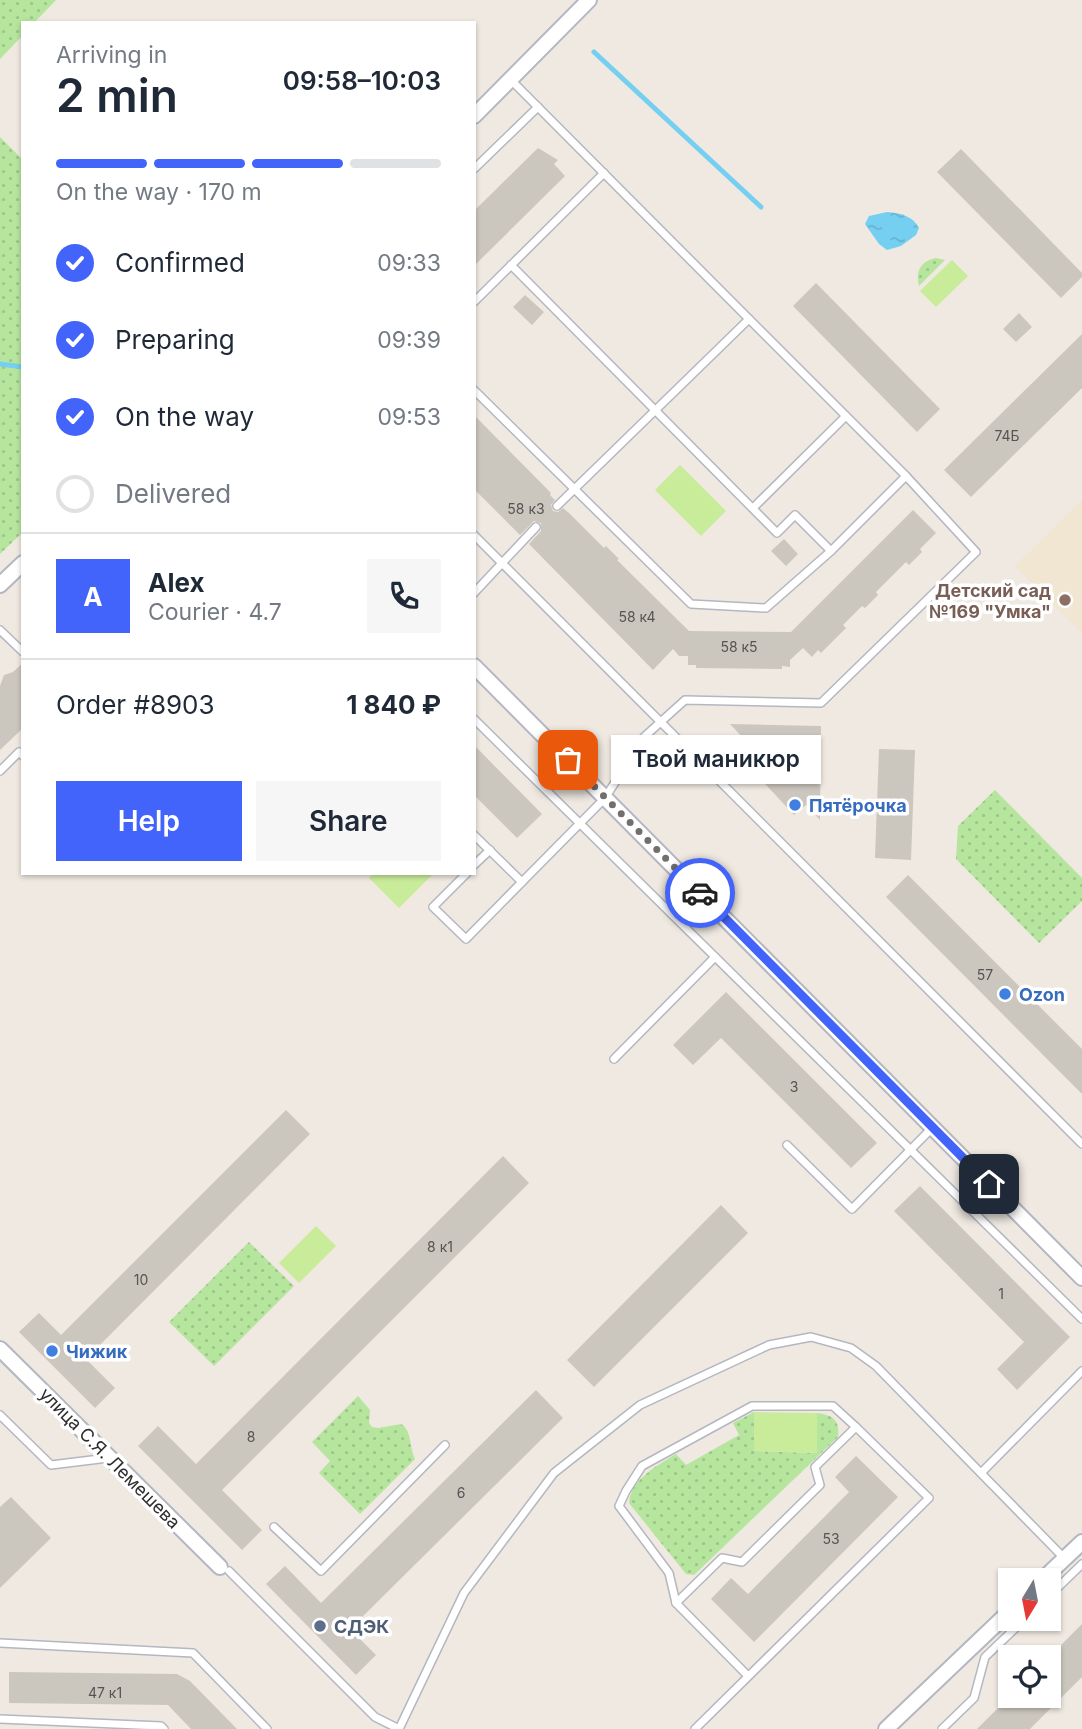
<!DOCTYPE html>
<html lang="en">
<head>
<meta charset="utf-8">
<style>
  body { margin:0; font-family:Inter,sans-serif; background:#f6f6f7; color:#1f2937; height:100vh; display:flex; flex-direction:column; font-size:26px; white-space:nowrap }
  * { box-sizing:border-box; margin:0 }
  p { font-size:23px; color:#747a83 }
  .icon { flex:none; width:38px; height:38px; fill:none; stroke:currentColor; stroke-width:2; stroke-linecap:round; stroke-linejoin:round }
  .map { position:relative; flex:1; overflow:hidden }
  .panel { position:absolute; left:21px; top:21px; width:455px; height:854px; display:flex; flex-direction:column; background:#fff; border-radius:0px; box-shadow:0 2px 5px #0004 }
  .panel>* { flex:none }
  .needle { width:46px; rotate:190deg }
  .fabs { position:absolute; left:998px; top:1568px; display:grid; gap:14px }
  .fabs a { display:grid; place-items:center; width:63px; height:63px; border-radius:0px; background:#fff; box-shadow:0 2px 5px #0004; font-size:35px }
  .pin { position:absolute; display:grid; place-items:center; width:60px; height:60px; color:#fff; margin:-30px; border-radius:14px; box-shadow:0 4px 10px #0006 }
  .courier { position:absolute; display:grid; place-items:center; width:70px; height:70px; margin:-35px; border:5px solid #4264fb; border-radius:50%; background:#fff; color:#222; box-shadow:0 2px 9px #0007 }
  .bubble { position:absolute; height:49px; border-radius:0px; background:#fff; box-shadow:0 2px 5px #0004; font-size:23px; font-weight:600; line-height:49px; text-align:center }
  .head em { font-style:normal; font-weight:600 }
  .head div { display:flex; flex-direction:column-reverse }
  .head { display:flex; align-items:center; justify-content:space-between; height:119px; padding:0 35px }
  h1 { font-size:46px; font-weight:600; line-height:52px }
  .bar { display:grid; grid-template-columns:repeat(4,1fr); gap:10px 7px; align-content:center; height:84px; padding:0 35px }
  .bar i { height:9px; border-radius:5px; background:#e0e1e3 }
  .bar .current { background:#4264fb }
  .bar p { grid-column:span 4 }
  .line { display:flex; align-items:center; gap:18px; padding:0 35px; border-top:2px solid #e0e1e3 }
  .line div { flex:1 }
  .round { display:grid; place-items:center; flex:none; width:74px; height:74px; border-radius:0px; background:#f6f6f7 }
  ol { padding:0 35px; list-style:none }
  li { display:flex; align-items:center; gap:21px; height:77px }
  li p { margin-inline-start:auto }
  li .icon { padding:7px; border-radius:50%; background:#4264fb; color:#fff; stroke-width:4 }
  li:last-child { color:#747a83 }
  li i { width:38px; height:38px; border:4px solid #e0e1e3; border-radius:50% }
  .cta { display:flex; gap:14px; margin-top:auto; padding:14px 35px }
  .cta a { flex:1; height:80px; border-radius:0px; background:#4264fb; color:#fff; font-size:28px; font-weight:600; line-height:80px; text-align:center }
  .cta a+a { background:#f6f6f7; color:#1f2937 }
  .map>svg:first-child { display:block }
</style>
</head>
<body>
<div class="map">
<svg width="1082" height="1729" viewBox="0 0 1082 1729">
  <defs>
    <pattern id="green-dots" width="8" height="8" patternUnits="userSpaceOnUse" patternTransform="scale(1.75)"><rect width="8" height="8" fill="#b6e59e"/><path d="M2 2h.1M6 6h.1" fill="none" stroke="#9dc588" stroke-width="1.8" stroke-linecap="round"/></pattern>
    <pattern id="water-ripples" width="26" height="14" patternUnits="userSpaceOnUse" patternTransform="scale(1.75)"><rect width="26" height="14" fill="#75cff0"/><path d="M2 4q2-2 4 0t4 0M15 11q2-2 4 0t4 0" fill="none" stroke="#66b2ce"/></pattern>
  </defs>
  <rect width="100%" height="100%" fill="#efe9e1"/>
  <!-- education -->
  <polygon fill="#f0e6d1" points="1082,500 1082,633 1015,566"/>
  <!-- green -->
  <g fill="url(#green-dots)">
    <polygon points="0,0 56,0 34,23 23,23 23,35 0,59"/>
    <polygon points="0,137 23,160 23,532 0,554"/>
    <path d="M936 258 945 260 919 286C915 271 921 261 936 258Z"/>
    <polygon points="995,790 1082,878 1082,901 1039,943 956,859 958,826"/>
    <polygon points="249,1242 294,1286 214,1366 169,1322"/>
    <path d="M358 1396 370 1410 369 1423 372 1427 378 1428 401 1424C412 1430 409 1447 415 1459L360 1514 319 1473 330 1461 312 1442Z"/>
    <path d="M754 1412V1451L816 1453 817 1413C833 1415 840 1420 838 1437L694 1575 686 1574 629 1503C631 1479 658 1465 676 1454L686 1465 739 1435 733 1423Z"/>
  </g>
  <!-- pitch -->
  <g fill="#c9ec9a">
    <polygon points="952,260 968,276 936,307 920,291"/>
    <polygon points="680,465 726,511 701,536 655,490"/>
    <polygon points="373,873 434,873 399,908 369,878"/>
    <polygon points="316,1226 336,1246 299,1283 279,1263"/>
    <polygon points="754,1412 817,1413 817,1453 754,1451"/>
  </g>
  <!-- water -->
  <path fill="url(#water-ripples)" d="M887 212C900 213 913 216 919 228L916 235 901 246 887 250 879 244 865 224 869 216Z"/>
  <g fill="none" stroke-linecap="round" stroke-linejoin="round">
    <!-- stream -->
    <g stroke="#75cff0" stroke-width="5">
      <polyline points="594,52 761,207"/>
      <polyline points="0,364 23,367"/>
    </g>
  </g>
  <!-- building -->
  <g fill="#cbc7bf">
    <polygon points="538,148 558,160 554,164 565,176 474,266 474,211"/>
    <polygon points="961,149 1082,273 1082,277 1061,298 937,172"/>
    <polygon points="816,283 940,409 917,432 793,306"/>
    <polygon points="525,295 544,312 532,325 513,307"/>
    <polygon points="1019,313 1032,327 1016,342 1003,329"/>
    <polygon points="1082,334 1082,388 971,497 944,470"/>
    <polygon points="474,415 551,493 550,495 555,500 551,505 553,511 558,512 563,508 569,513 604,548 606,546 619,559 617,560 689,631 791,632 913,510 936,533 920,549 922,552 909,565 906,562 876,592 878,595 865,608 862,606 843,625 846,628 821,653 818,650 812,657 803,648 790,660 790,667 782,666 782,669 696,668 696,665 688,665 688,656 679,656 673,649 653,670 529,544 541,531 541,523 534,521 520,535 474,489"/>
    <polygon points="784,539 798,554 786,566 771,551"/>
    <polygon points="23,663 23,728 0,750 0,686 4,675 13,672"/>
    <polygon points="730,724 821,726 820,820 806,805 794,815 733,749 744,739"/>
    <polygon points="474,745 542,814 517,838 474,795"/>
    <polygon points="879,749 915,750 911,860 875,858"/>
    <polygon points="908,875 1082,1049 1082,1094 886,897"/>
    <polygon points="726,992 877,1143 851,1168 721,1038 693,1065 673,1045"/>
    <polygon points="286,1110 310,1134 86,1359 115,1388 95,1408 19,1332 39,1313 61,1335"/>
    <polygon points="503,1156 529,1183 222,1490 262,1530 242,1550 138,1446 158,1426 196,1464"/>
    <polygon points="920,1186 1070,1337 1017,1390 997,1369 1024,1342 894,1211"/>
    <polygon points="721,1205 748,1233 594,1387 567,1360"/>
    <polygon points="536,1390 563,1418 350,1629 376,1655 356,1675 266,1584 285,1566 321,1603"/>
    <polygon points="856,1456 898,1497 754,1642 711,1599 731,1578 748,1594 849,1492 835,1477"/>
    <polygon points="11,1497 51,1538 0,1588 0,1507"/>
    <polygon points="1082,1624 1082,1677 1030,1729 977,1729 1010,1696 1048,1696 1048,1658"/>
    <polygon points="9,1672 177,1674 190,1681 237,1729 191,1729 168,1705 9,1703"/>
  </g>
  <g fill="none" stroke-linecap="round" stroke-linejoin="round">
    <!-- lane casing -->
    <g stroke="#b4b7c1" stroke-width="10">
      <g id="lane">
        <polyline points="511,80 749,319 557,506"/>
        <polyline points="474,169 538,107"/>
        <polyline points="511,265 777,533 795,515 831,551 906,476 749,319"/>
        <polyline points="474,302 604,173"/>
        <polyline points="474,390 691,604 766,608 831,551"/>
        <polyline points="753,508 846,416"/>
        <polyline points="474,535 1082,1144"/>
        <polyline points="474,593 536,527"/>
        <polyline points="0,630 23,652"/>
        <polyline points="474,719 1082,1319"/>
        <polyline points="0,771 19,752 23,756"/>
        <polyline points="474,835 522,882 605,798 644,737 685,700 821,703 976,552 906,476"/>
        <polyline points="474,865 490,850"/>
        <polyline points="467,873 433,907 466,939 522,882"/>
        <polyline points="614,1059 715,957"/>
        <polyline points="787,1145 852,1209 932,1128"/>
        <polyline points="0,1415 51,1465 108,1458"/>
        <polyline points="981,1473 1082,1371"/>
        <polyline points="274,1527 321,1571 445,1445"/>
        <polyline points="229,1571 375,1717 399,1729 464,1593 554,1473 640,1405 769,1345 811,1337 851,1348 876,1366 1064,1558"/>
        <polyline points="1048,1597 1082,1564"/>
        <polyline points="676,1603 669,1573 619,1506 626,1491 642,1466 752,1406 833,1406 856,1427"/>
        <polyline points="0,1643 193,1653 267,1729"/>
        <polyline points="0,1719 161,1726 164,1729"/>
        <polyline points="695,1729 929,1498 856,1427 815,1467 820,1485 742,1562 722,1558 676,1603 748,1676"/>
        <polyline points="942,1729 974,1698 985,1657 1025,1619"/>
      </g>
    </g>
    <!-- street casing -->
    <g stroke="#b4b7c1" stroke-width="18">
      <g id="street">
        <polyline points="474,116 589,0"/>
        <polyline points="0,585 23,563"/>
        <polyline points="474,666 1082,1278"/>
        <polyline points="0,1349 220,1567"/>
        <polyline points="1042,1580 1082,1542"/>
        <polyline points="886,1729 1010,1611"/>
      </g>
    </g>
    <!-- lane -->
    <use href="#lane" stroke="#fff" stroke-width="7"/>
    <!-- street -->
    <use href="#street" stroke="#fff" stroke-width="14"/>
  </g>
  <g fill="none" stroke-linecap="round" stroke-linejoin="round">
    <!-- done -->
    <polyline stroke="#726f6d" stroke-width="7" stroke-dasharray="0 12.6" points="568,760 700,893"/>
    <!-- route -->
    <polyline stroke="#4264fb" stroke-width="9" points="700,893 989,1184"/>
  </g>
  <!-- markers -->
  <circle fill="#8d6e63" stroke="#fff" stroke-width="2.5" cx="1065" cy="600" r="7"/>
  <g fill="#3f7fe0" stroke="#fff" stroke-width="2.5">
    <circle cx="795" cy="805" r="7"/>
    <circle cx="1005" cy="994" r="7"/>
    <circle cx="52" cy="1351" r="7"/>
  </g>
  <circle fill="#5c6f8a" stroke="#fff" stroke-width="2.5" cx="320" cy="1626" r="7"/>
  <g text-anchor="middle" dominant-baseline="central" stroke-width="7" stroke-linejoin="round" paint-order="stroke">
    <!-- number labels -->
    <g font-size="14" fill="#555452">
      <text x="1007" y="435">74Б</text>
      <text x="526" y="508">58 к3</text>
      <text x="637" y="616">58 к4</text>
      <text x="739" y="646">58 к5</text>
      <text x="985" y="974">57</text>
      <text x="794" y="1086">3</text>
      <text x="440" y="1246">8 к1</text>
      <text x="141" y="1279">10</text>
      <text x="1001" y="1293">1</text>
      <text x="251" y="1436">8</text>
      <text x="461" y="1492">6</text>
      <text x="831" y="1538">53</text>
      <text x="105" y="1692">47 к1</text>
    </g>
    <!-- education labels -->
    <g font-size="18" font-weight="bold" fill="#785e54" stroke="#fff" text-anchor="end">
      <text x="1051" y="590">Детский сад<tspan x="1051" dy="21">№169 "Умка"</tspan></text>
    </g>
    <!-- shop labels -->
    <g font-size="18" font-weight="bold" fill="#366cbe" stroke="#fff" text-anchor="start">
      <text x="809" y="805">Пятёрочка</text>
      <text x="1019" y="994">Ozon</text>
      <text x="66" y="1351">Чижик</text>
    </g>
    <!-- street labels -->
    <g font-size="18" fill="#2e2e2e" stroke="#fff">
      <text transform="translate(110 1458) rotate(45)">улица С.Я. Лемешева</text>
    </g>
    <!-- service labels -->
    <g font-size="18" font-weight="bold" fill="#4e5e75" stroke="#fff" text-anchor="start">
      <text x="334" y="1626">СДЭК</text>
    </g>
  </g>
</svg>
<div class="fabs">
<a><svg class="needle" viewBox="-14 -14 28 28"><path d="M0-13l5 13h-10z" fill="#e53935"/><path d="M0 13l5-13h-10z" fill="#747a83"/></svg></a>
<a><svg class="icon" aria-label="locate" viewBox="0 0 24 24"><circle cx="12" cy="12" r="6"/><path d="M12 2v4M12 18v4M2 12h4M18 12h4"/></svg></a>
</div>
<div class="pin" style="left:568px;top:760px;background:#ea580c"><svg class="icon" aria-label="bag" viewBox="0 0 24 24"><path d="M5 8h14l-1 12H6zM9 8a3 3 0 0 1 6 0"/></svg></div>
<div class="pin" style="left:989px;top:1184px;background:#1f2937"><svg class="icon" aria-label="home" viewBox="0 0 24 24"><path d="M3 11l9-7 9 7M6 9v11h12V9"/></svg></div>
<div class="courier" style="left:700px;top:893px"><svg class="icon" aria-label="car" viewBox="0 0 24 24"><path d="M5 17H2v-5l4-1 3-4h7l3 4 3 1v5h-3M9 17h6M6 11h13"/><circle cx="7" cy="17" r="2"/><circle cx="17" cy="17" r="2"/></svg></div>
<div class="bubble" style="left:611px;top:735px;width:210px">Твой маникюр</div>
<section class="panel">
<div class="head"><div><h1>2 min</h1><p>Arriving in</p></div><em>09:58–10:03</em></div>
<div class="bar"><i class="current"></i><i class="current"></i><i class="current"></i><i></i><p>On the way · 170 m</p></div>
<ol>
<li><svg class="icon" aria-label="check" viewBox="0 0 24 24"><path d="M5 12l5 5 9-10"/></svg>Confirmed<p>09:33</p></li>
<li><svg class="icon" aria-label="check" viewBox="0 0 24 24"><path d="M5 12l5 5 9-10"/></svg>Preparing<p>09:39</p></li>
<li><svg class="icon" aria-label="check" viewBox="0 0 24 24"><path d="M5 12l5 5 9-10"/></svg>On the way<p>09:53</p></li>
<li><i></i>Delivered</li>
</ol>
<div class="line" style="height:126px"><b class="round" style="background:#4264fb;color:#fff">A</b><div><b>Alex</b><p>Courier · 4.7</p></div><a class="round"><svg class="icon" aria-label="phone" viewBox="0 0 24 24"><path d="M5 4h4l2 5-3 2q2 4 5 5l2-3 5 2v4C11 20 4 13 5 4z"/></svg></a></div>
<div class="line" style="height:91px"><div>Order #8903</div><b>1 840 ₽</b></div>
<div class="cta"><a>Help</a><a>Share</a></div>
</section>
</div>
</body>
</html>
